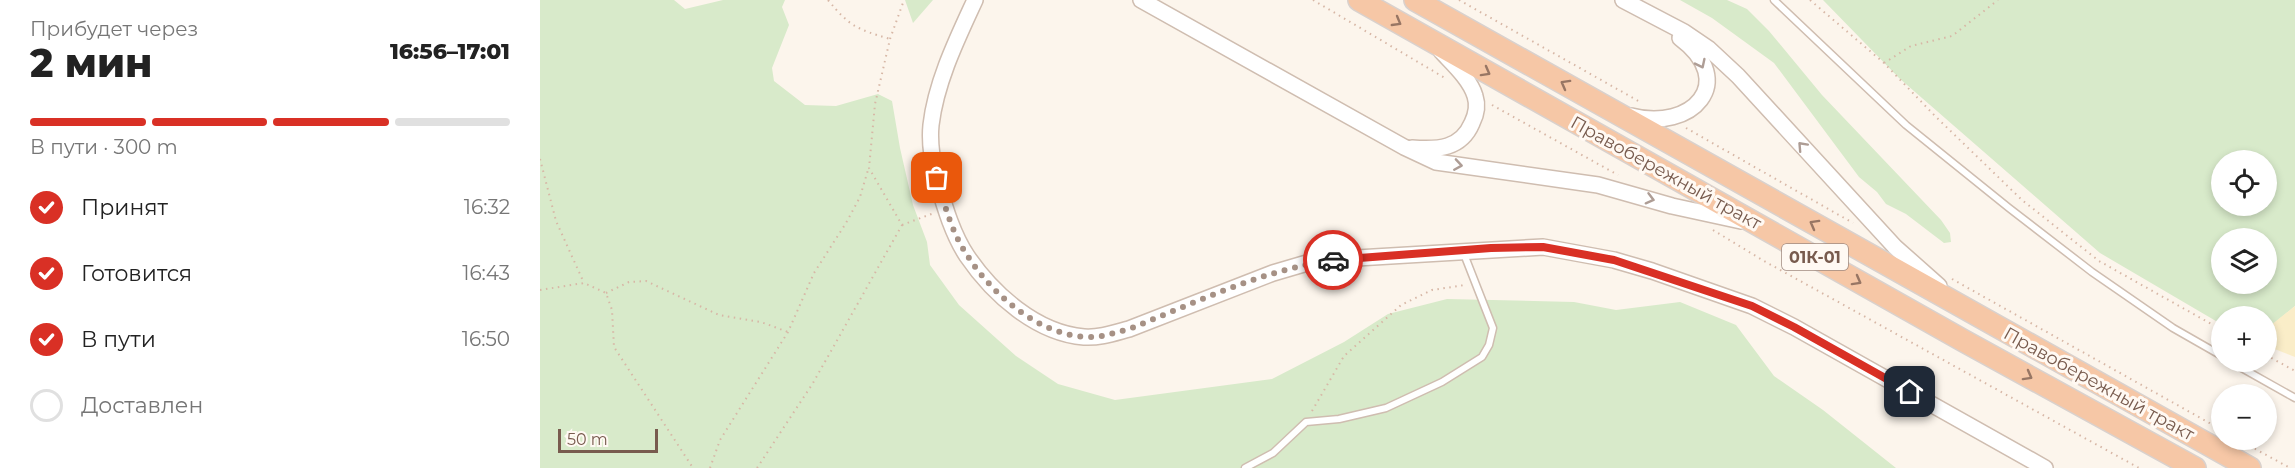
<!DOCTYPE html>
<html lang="ru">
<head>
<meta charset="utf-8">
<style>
  body { margin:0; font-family:Montserrat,sans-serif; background:#f2f2f2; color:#222; height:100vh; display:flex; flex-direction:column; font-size:22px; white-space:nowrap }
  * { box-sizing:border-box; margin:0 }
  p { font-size:20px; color:#767676 }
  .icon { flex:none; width:33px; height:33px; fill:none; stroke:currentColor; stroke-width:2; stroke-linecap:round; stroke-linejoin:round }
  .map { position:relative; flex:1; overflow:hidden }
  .drawer { display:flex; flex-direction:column; background:#fff; width:540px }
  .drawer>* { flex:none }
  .fabs { position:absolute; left:1671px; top:150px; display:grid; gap:12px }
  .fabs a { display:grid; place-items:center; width:66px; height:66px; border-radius:50%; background:#fff; box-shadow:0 3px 9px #0003; font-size:30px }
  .scale { position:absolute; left:18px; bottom:15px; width:100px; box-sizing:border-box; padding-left:6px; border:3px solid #785b4e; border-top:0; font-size:16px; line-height:21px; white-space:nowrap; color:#785b4e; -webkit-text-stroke:4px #fff9f3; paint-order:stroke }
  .pin { position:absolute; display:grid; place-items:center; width:51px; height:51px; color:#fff; margin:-26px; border-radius:12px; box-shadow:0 3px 9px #0006 }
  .courier { position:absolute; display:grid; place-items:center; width:60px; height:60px; margin:-30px; border:4px solid #d93025; border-radius:50%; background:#fff; color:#222; box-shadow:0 2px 8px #0007 }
  .summary em { font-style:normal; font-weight:800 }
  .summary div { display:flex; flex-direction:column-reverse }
  .summary { display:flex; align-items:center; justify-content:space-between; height:102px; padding:0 30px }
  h1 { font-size:39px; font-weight:800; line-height:45px }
  .bar { display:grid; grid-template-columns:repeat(4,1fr); gap:9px 6px; align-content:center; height:72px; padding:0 30px }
  .bar i { height:8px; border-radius:4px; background:#e0e0e0 }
  .bar .selected { background:#d93025 }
  .bar p { grid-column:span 4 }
  ol { padding:0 30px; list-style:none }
  li { display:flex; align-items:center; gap:18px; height:66px }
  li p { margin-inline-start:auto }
  li .icon { padding:6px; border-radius:50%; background:#d93025; color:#fff; stroke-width:4 }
  li:last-child { color:#767676 }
  li i { width:33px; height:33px; border:3px solid #e0e0e0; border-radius:50% }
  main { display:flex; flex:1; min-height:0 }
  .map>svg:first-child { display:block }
</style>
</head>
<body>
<main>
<section class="drawer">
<div class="summary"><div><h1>2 мин</h1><p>Прибудет через</p></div><em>16:56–17:01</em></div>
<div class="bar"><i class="selected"></i><i class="selected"></i><i class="selected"></i><i></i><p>В пути · 300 m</p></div>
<ol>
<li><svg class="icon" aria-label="check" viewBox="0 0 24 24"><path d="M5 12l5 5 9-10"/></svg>Принят<p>16:32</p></li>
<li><svg class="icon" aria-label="check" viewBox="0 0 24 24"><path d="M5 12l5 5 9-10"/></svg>Готовится<p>16:43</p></li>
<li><svg class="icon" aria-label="check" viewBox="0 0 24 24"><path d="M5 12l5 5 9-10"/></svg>В пути<p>16:50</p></li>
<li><i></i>Доставлен</li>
</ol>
</section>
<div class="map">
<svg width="1755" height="468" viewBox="0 0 1755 468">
  <rect width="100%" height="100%" fill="#fcf5ec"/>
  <!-- green -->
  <g fill="#d8eaca" fill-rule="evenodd">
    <polygon points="0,0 134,0 145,9 183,0 245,0 242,7 249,25 232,68 234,81 265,105 296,106 338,94 352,101 360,148 373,205 387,242 390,265 419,305 476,356 518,384 575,400 732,379 804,342 848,314 907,299 1034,302 1076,310 1140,302 1196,325 1234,376 1283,410 1356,468 0,468"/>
    <polygon points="365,0 393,0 373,23"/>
    <polygon points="1140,0 1187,0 1207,9 1229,31 1282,95 1401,220 1410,233 1411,242 1404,243 1366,214 1346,204 1337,192 1319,177 1234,63 1172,18"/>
    <path d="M1283 0H1755V306L1727 329 1726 316H1682L1681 324 1560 253 1359 78ZM1682 160H1726V206H1682ZM1682 238H1726V284H1682Z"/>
  </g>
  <!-- sand -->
  <polygon fill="#faedc8" points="1755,306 1755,357 1727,346 1726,329"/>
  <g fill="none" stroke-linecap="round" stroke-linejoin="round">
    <!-- service casing -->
    <g stroke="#cfbdb0" stroke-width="9">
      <g id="service">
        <polyline points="1234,0 1366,125 1469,208 1552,272 1633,328 1682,356"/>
        <polyline points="1691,362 1755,398"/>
        <polyline points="705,468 733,453 766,422 799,419 846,408 902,382 942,357 949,345 953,328 924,254"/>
      </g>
    </g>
    <!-- tertiary casing -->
    <g stroke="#cfbdb0" stroke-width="18">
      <g id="tertiary">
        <path d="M435 0C417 39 396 82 391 125 389 145 393 164 398 184 405 208 413 235 427 256 453 294 496 333 544 337 560 338 574 333 589 329L733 273 767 263 800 259 1003 247 1074 260 1112 271 1212 306 1254 327 1505 468"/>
        <polyline points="601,0 864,147 896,162 1058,185 1132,206 1201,221"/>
        <polyline points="1083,0 1144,32 1169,49 1198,76 1355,247 1399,286"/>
        <path d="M1091 116C1152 132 1199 82 1140 38"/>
        <path d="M872 148C898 150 921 149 932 123 936 115 938 105 935 96 930 79 912 63 901 51"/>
      </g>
    </g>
    <!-- trunk casing -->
    <g stroke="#d9d1cd" stroke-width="24">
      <g id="trunk">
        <polyline points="819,0 1424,341 1655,468"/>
        <polyline points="875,0 1710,468"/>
      </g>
    </g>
    <!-- path -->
    <g stroke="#d7b7a6" stroke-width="2" stroke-dasharray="1.5 4.5" stroke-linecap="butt">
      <path d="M288 0C310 27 317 29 350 39"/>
      <polyline points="773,0 905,78"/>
      <polyline points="919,0 1102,103"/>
      <polyline points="1270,0 1344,63 1395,116 1482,200 1559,261 1682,330"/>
      <polyline points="1344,63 1371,46 1412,36 1458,0"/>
      <polyline points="952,105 1078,175"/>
      <polyline points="1146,128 1313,223"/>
      <polyline points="0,159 16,221 44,283"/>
      <polyline points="362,225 394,213"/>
      <polyline points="1173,230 1224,261 1599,468"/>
      <polyline points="1412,279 1682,430"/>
      <polyline points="0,290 44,283 66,293 72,310 74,347 153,468"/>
      <polyline points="66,293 89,282 106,281 179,315 221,322 248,332"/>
      <polyline points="1726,355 1755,371"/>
      <polyline points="772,411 804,356 861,305 892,290 925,285"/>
      <polyline points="1699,440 1750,468"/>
      <polyline points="170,468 180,440 248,332 274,273 306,223 320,197 328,170"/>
      <polyline points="217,468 273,383 362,225 329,168 335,104 350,39 364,0"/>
    </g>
    <!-- service -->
    <use href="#service" stroke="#fff" stroke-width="6"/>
    <!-- tertiary -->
    <use href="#tertiary" stroke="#fff" stroke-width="15"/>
    <!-- trunk -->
    <use href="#trunk" stroke="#f6c7a6" stroke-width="21"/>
  </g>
  <!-- one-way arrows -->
  <defs><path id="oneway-chevron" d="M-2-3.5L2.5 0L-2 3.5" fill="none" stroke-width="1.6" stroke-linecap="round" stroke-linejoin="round" transform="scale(1.5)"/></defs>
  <g stroke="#987664">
    <use href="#oneway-chevron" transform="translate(857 22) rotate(30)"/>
    <use href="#oneway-chevron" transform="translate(946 72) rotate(29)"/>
    <use href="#oneway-chevron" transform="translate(1025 84) rotate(-151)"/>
    <use href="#oneway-chevron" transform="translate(1274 224) rotate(-151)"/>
    <use href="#oneway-chevron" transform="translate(1317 281) rotate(29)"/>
    <use href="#oneway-chevron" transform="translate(1488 376) rotate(29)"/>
  </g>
  <g stroke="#ae9d95">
    <use href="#oneway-chevron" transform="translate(1161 64) rotate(64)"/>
    <use href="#oneway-chevron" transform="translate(1262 146) rotate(-133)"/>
    <use href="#oneway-chevron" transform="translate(918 165) rotate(9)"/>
    <use href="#oneway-chevron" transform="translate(1110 199) rotate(15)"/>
  </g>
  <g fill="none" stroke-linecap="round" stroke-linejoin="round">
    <!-- done -->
    <path stroke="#a69185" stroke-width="6" stroke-dasharray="0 10.8" d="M397 178C404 204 412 233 427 255 452 294 496 333 544 337 560 338 574 333 589 329 655 303 722 270 793 260"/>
    <!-- route -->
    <polyline stroke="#d93025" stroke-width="8" points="793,260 951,248 1003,247 1074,260 1212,306 1254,327 1370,392"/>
  </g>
  <g text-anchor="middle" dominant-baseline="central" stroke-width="6" stroke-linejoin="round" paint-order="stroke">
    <!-- shield labels -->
    <rect fill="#fff9f3" stroke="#a08a80" stroke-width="1.5" x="1242" y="244" width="66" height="26" rx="4.5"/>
    <g font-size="16" font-weight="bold" fill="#785b4e">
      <text x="1275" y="257">01К-01</text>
    </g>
    <!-- street labels -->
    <g font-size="18" fill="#785b4e" stroke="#fff9f3">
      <text transform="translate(1126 173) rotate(29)">Правобережный тракт</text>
      <text transform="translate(1559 384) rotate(29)">Правобережный тракт</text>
    </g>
  </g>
</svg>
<div class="fabs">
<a><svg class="icon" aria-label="locate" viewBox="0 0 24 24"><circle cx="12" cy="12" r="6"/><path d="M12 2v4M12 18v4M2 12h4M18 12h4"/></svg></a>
<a><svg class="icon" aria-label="layers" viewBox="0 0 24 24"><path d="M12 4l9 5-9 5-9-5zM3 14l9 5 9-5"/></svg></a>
<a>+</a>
<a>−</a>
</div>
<div class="scale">50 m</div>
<div class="pin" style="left:397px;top:178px;background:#ea580c"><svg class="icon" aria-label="bag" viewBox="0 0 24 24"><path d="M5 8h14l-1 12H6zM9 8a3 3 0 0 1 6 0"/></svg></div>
<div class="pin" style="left:1370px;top:392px;background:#1f2937"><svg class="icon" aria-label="home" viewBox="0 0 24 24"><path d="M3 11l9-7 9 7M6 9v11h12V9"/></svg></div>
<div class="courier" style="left:793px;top:260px"><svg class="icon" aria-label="car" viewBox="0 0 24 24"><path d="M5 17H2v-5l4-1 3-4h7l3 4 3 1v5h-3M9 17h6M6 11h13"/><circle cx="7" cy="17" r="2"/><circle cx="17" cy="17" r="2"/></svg></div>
</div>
</main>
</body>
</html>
